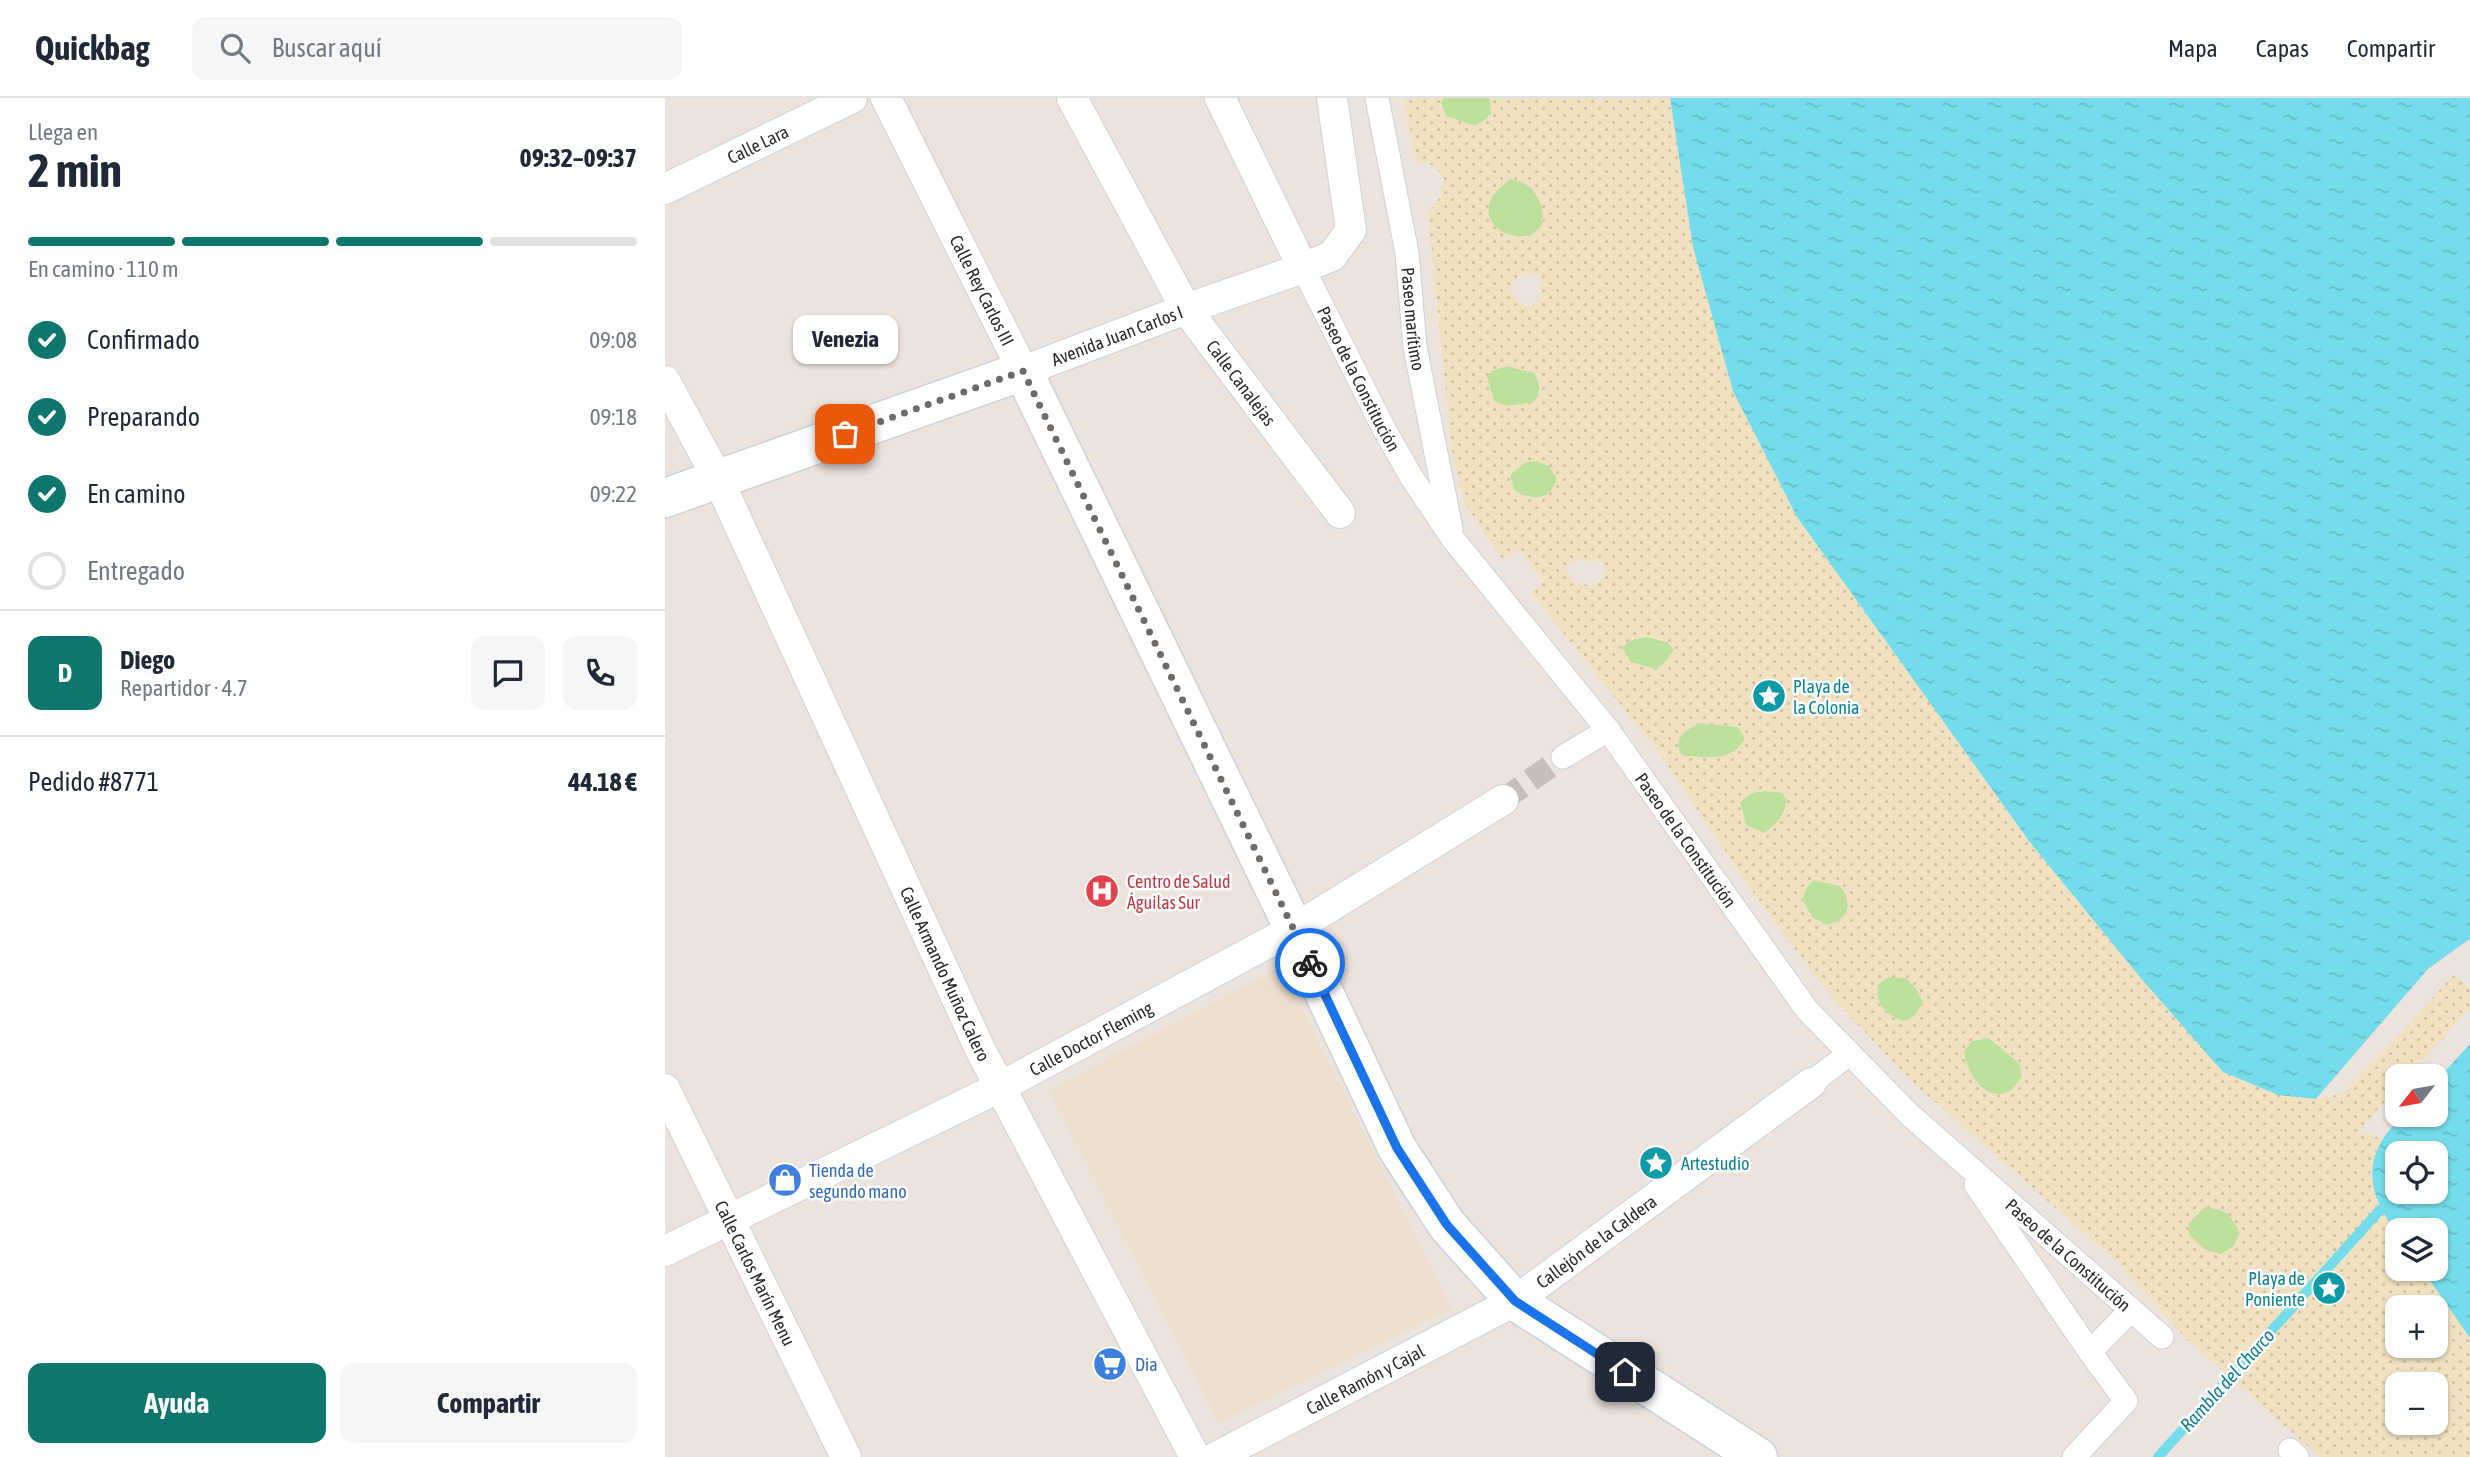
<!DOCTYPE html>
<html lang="es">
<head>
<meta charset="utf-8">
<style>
  body { margin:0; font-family:"Asap Condensed",sans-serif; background:#f6f6f7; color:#1f2937; height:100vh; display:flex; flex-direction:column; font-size:26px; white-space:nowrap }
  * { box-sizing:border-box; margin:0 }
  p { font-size:23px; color:#747a83 }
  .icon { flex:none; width:38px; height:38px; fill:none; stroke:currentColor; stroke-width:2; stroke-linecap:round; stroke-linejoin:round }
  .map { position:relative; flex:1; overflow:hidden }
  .details { display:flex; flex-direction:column; background:#fff; width:665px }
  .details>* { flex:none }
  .needle { width:46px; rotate:239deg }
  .buttons { position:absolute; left:1720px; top:966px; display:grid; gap:14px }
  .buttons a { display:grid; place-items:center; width:63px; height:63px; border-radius:14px; background:#fff; box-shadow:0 2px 5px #0004; font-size:35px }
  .pin { position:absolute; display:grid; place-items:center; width:60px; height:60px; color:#fff; margin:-30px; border-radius:14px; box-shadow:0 4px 10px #0006 }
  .courier { position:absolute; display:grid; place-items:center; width:70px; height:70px; margin:-35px; border:5px solid #1a73e8; border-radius:50%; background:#fff; color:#222; box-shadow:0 2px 9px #0007 }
  .bubble { position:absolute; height:49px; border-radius:14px; background:#fff; box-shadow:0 2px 5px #0004; font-size:23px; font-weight:700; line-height:49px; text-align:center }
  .overview em { font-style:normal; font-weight:700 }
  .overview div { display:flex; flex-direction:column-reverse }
  .overview { display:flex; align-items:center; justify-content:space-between; height:119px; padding:0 28px }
  h1 { font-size:46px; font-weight:700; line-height:52px }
  .bar { display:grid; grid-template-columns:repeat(4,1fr); gap:10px 7px; align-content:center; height:84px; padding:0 28px }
  .bar i { height:9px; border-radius:5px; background:#e0e1e3 }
  .bar .active { background:#0f766e }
  .bar p { grid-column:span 4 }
  .line { display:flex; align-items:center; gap:18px; padding:0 28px; border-top:2px solid #e0e1e3 }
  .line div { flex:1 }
  .round { display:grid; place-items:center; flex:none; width:74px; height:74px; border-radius:14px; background:#f6f6f7 }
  ol { padding:0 28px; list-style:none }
  li { display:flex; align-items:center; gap:21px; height:77px }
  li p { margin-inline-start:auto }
  li .icon { padding:7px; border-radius:50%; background:#0f766e; color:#fff; stroke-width:4 }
  li:last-child { color:#747a83 }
  li i { width:38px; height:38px; border:4px solid #e0e1e3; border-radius:50% }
  .cta { display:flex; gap:14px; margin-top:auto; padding:14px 28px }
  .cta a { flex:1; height:80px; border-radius:14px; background:#0f766e; color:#fff; font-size:28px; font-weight:700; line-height:80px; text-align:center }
  .cta a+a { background:#f6f6f7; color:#1f2937 }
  header { display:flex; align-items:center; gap:42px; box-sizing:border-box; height:98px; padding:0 35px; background:#fff; border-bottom:2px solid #e0e1e3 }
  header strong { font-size:33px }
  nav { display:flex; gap:38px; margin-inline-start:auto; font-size:24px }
  .search { width:490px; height:63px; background:#f6f6f7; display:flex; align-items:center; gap:18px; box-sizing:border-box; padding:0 24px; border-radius:14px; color:#747a83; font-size:26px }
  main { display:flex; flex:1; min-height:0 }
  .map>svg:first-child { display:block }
</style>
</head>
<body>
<header>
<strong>Quickbag</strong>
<div class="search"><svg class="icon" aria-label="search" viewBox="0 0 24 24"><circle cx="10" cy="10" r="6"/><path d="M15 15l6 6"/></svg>Buscar aquí</div>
<nav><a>Mapa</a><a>Capas</a><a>Compartir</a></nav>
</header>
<main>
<section class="details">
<div class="overview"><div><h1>2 min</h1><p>Llega en</p></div><em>09:32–09:37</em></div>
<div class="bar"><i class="active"></i><i class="active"></i><i class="active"></i><i></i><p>En camino · 110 m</p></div>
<ol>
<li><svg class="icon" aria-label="check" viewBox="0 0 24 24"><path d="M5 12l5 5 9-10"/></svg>Confirmado<p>09:08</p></li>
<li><svg class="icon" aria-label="check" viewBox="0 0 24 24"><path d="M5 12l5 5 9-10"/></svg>Preparando<p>09:18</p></li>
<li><svg class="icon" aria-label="check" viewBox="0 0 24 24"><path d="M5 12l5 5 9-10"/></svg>En camino<p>09:22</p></li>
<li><i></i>Entregado</li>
</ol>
<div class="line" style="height:126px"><b class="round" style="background:#0f766e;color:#fff">D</b><div><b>Diego</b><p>Repartidor · 4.7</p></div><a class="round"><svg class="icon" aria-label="chat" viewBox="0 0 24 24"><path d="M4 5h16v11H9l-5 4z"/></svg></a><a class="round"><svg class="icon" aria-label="phone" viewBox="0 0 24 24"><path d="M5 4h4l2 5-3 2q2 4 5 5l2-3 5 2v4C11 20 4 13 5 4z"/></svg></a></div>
<div class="line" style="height:91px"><div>Pedido #8771</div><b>44.18 €</b></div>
<div class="cta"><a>Ayuda</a><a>Compartir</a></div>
</section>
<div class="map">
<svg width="1805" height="1359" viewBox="0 0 1805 1359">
  <defs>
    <pattern id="sand-dots" width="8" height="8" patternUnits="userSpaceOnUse" patternTransform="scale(1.75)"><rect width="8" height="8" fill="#f0e2c1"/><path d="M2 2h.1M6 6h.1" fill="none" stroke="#cec2a6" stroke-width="1.8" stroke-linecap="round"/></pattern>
    <pattern id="water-ripples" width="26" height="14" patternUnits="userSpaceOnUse" patternTransform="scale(1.75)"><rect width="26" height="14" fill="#74dcea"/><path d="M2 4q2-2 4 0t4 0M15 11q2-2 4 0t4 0" fill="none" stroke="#65bdc9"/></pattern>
  </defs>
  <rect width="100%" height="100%" fill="#ece3dd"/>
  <!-- education -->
  <polygon fill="#eddecd" points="616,869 786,1210 554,1325 385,992"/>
  <!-- grass -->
  <g fill="#bde09c">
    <polygon points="778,0 825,0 826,16 819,23 810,28 781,18 776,5"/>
    <path d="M845 81C858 82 868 89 874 102 898 156 807 145 826 100 830 93 839 86 845 81Z"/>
    <path d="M842 268 869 275C876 287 876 292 869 305L842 308 829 303 822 279 827 272Z"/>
    <path d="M872 363 884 368 892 381C884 404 867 403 849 392L845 377 861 364Z"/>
    <path d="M982 539 1002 544 1009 551 999 566 990 571 966 564 957 550C964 541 972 540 982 539Z"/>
    <path d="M1035 625 1073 629 1080 640C1068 665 1043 659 1018 658 1005 642 1021 631 1035 625Z"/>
    <path d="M1099 693 1114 694 1121 700C1122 715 1111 727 1099 735L1081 727 1075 704 1086 695Z"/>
    <path d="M1148 782 1175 788C1189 806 1184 822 1161 827L1147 819 1137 801 1141 791Z"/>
    <path d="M1224 879 1241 880 1252 892 1258 905 1250 918 1238 923C1220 916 1210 906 1212 886Z"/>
    <path d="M1324 940 1355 966 1357 979C1354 983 1350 989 1346 992 1322 1009 1300 973 1299 953L1307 943Z"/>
    <path d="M1540 1109C1562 1112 1565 1115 1575 1135L1569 1148 1556 1157 1539 1151 1524 1137V1125Z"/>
  </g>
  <!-- sand -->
  <path fill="url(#sand-dots)" fill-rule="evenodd" d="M739 0H778L776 5 781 18 810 28 819 23 826 16 825 0H1005L1028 149 1068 293 1132 419 1364 743 1474 878 1651 1001 1676 996 1740 931 1788 877 1805 889V910L1743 978H1732V990L1694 1033 1718 1041 1705 1074 1715 1112 1732 1136V1171H1757L1805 1240V1359H1655L1518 1238 1452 1164 1243 980 1166 898 1099 810 994 655 866 494 878 483 854 451 838 462 800 406 787 355 763 114C785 93 785 67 751 63ZM845 81C858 82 868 89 874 102 899 156 807 145 826 101 830 93 839 86 845 81ZM864 175 874 177 876 183V200L865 209C854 207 850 200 846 190L855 176ZM842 268 869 275C876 287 876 292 869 304L842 308 829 303 822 279 827 273ZM872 363 884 368 892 381C884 404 867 403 849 392L845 377 860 364ZM913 461 937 464 941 476C934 490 922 488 909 484L901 472 905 465ZM982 539 1002 544 1009 551C1006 561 999 566 990 571L966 564 957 550C964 541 972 540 982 539ZM1035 625 1073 629 1080 640C1068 665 1042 659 1018 658 1005 642 1021 631 1035 625ZM1099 693 1114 694 1121 700C1122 715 1111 727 1099 735L1081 727 1075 704 1086 695ZM1148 782 1175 788C1189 806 1184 822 1162 827L1147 819 1137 801 1141 791ZM1224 879 1241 880 1252 892 1258 905 1250 918 1238 923C1220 916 1210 906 1213 886ZM1324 940 1355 966 1357 979C1354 982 1350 989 1346 992 1322 1009 1300 973 1299 953L1307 943ZM1539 1109C1562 1112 1565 1115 1575 1135L1569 1148 1556 1156 1539 1151 1524 1136V1125ZM1732 1209H1771V1248H1732ZM1732 1286H1771V1325H1732Z"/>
  <!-- water -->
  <g fill="url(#water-ripples)" fill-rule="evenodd">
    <polygon points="1005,0 1805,0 1805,841 1763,871 1651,1001 1613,997 1558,974 1474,878 1364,743 1132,419 1068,293 1028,149"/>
    <path d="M1805 946V1240L1757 1171H1771V1132H1732V1136C1711 1105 1696 1077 1718 1041 1723 1032 1733 1024 1740 1017H1771V983ZM1732 1055H1771V1094H1732Z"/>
  </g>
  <!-- pier -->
  <polygon fill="#ece3dd" points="1805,841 1805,846 1765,874 1657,1000 1651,1001 1763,871"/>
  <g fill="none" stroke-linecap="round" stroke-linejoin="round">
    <!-- stream -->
    <polyline stroke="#74dcea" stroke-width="10" points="1493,1359 1715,1112"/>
    <!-- pedestrian-tunnel -->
    <polyline stroke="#c5beb9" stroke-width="23" stroke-dasharray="23 11" stroke-linecap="butt" points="838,702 898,659"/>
    <!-- pedestrian casing -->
    <g stroke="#cbd1dc" stroke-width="25">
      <g id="pedestrian">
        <path id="s1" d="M712 0 742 155 750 249 786 431"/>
        <path id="s2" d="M638 170 719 331 747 380 788 441 943 632 1142 912 1245 1017 1497 1239"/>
        <polyline points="898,659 943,632"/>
        <polyline points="1146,985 1184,956"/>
        <polyline points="1311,1087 1425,1254 1466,1212"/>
        <polyline points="1625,1352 1632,1359"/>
        <polyline points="1409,1359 1461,1303 1425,1254"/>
      </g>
    </g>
    <!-- minor casing -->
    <g stroke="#cbd1dc" stroke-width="32">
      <g id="minor">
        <path id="s3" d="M221 0 358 273 521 211 638 170 667 158 686 132 667 0"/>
        <path id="s4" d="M407 0 521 211 675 415"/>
        <polyline points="555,0 638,170"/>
        <path id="s5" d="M0 91 187 0"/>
        <path id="s6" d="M0 283 53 381 315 951 530 1359"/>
        <path id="s7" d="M0 991 181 1359"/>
        <path id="s8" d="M0 1153 335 989 629 831 838 702"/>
        <path id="s9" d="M551 1359 850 1203 1146 985"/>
      </g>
    </g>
    <!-- secondary casing -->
    <g stroke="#cbd1dc" stroke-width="41">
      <polyline id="secondary" points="0,400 358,273 629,831 732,1050 782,1127 850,1203 1093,1359"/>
    </g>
    <!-- pedestrian -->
    <use href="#pedestrian" stroke="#fff" stroke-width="23"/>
    <!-- minor -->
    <use href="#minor" stroke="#fff" stroke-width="30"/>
    <!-- secondary -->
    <use href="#secondary" stroke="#fff" stroke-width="38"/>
  </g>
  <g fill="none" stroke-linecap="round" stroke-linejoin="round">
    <!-- done -->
    <polyline stroke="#6e6b69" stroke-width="7" stroke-dasharray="0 12.6" points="180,336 358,273 645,865"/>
    <!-- route -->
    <polyline stroke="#1a73e8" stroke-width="9" points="645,865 732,1050 782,1127 850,1203 960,1274"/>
  </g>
  <!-- icons -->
  <defs>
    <g id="sight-disc" transform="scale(1.75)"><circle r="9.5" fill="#0f9aa8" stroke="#fff"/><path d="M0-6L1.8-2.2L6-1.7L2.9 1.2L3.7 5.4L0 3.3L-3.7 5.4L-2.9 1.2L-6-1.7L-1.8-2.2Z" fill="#fff"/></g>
    <g id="hospital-disc" transform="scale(1.75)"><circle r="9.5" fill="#e0444e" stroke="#fff"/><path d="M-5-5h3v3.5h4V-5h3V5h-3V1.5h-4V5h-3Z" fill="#fff"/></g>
    <g id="shop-disc" transform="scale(1.75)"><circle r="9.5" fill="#3f7fe0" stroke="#fff"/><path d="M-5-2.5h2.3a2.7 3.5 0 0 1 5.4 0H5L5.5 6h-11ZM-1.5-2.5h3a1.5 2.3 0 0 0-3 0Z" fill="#fff"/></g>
    <g id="supermarket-disc" transform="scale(1.75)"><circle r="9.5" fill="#3f7fe0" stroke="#fff"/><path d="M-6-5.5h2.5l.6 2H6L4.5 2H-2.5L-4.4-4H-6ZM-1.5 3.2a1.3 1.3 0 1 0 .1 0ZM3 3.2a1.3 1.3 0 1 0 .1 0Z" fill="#fff"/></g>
  </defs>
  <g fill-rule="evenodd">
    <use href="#sight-disc" x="1104" y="598"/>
    <use href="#hospital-disc" x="437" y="793"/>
    <use href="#sight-disc" x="991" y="1065"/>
    <use href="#shop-disc" x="120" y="1082"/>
    <use href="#sight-disc" x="1664" y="1190"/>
    <use href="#supermarket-disc" x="445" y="1266"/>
  </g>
  <g text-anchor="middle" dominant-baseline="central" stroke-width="5" stroke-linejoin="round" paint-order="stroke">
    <!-- street labels -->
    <g font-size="18" fill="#2a2a2a" stroke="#fff">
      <text stroke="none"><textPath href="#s5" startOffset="103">Calle Lara</textPath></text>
      <text stroke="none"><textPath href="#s3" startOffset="215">Calle Rey Carlos III</textPath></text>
      <text stroke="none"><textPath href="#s1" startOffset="224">Paseo marítimo</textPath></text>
      <text stroke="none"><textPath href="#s3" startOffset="406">Avenida Juan Carlos I</textPath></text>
      <text stroke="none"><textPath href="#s2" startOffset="124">Paseo de la Constitución</textPath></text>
      <text stroke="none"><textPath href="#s4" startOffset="332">Calle Canalejas</textPath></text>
      <text stroke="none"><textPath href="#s2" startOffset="691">Paseo de la Constitución</textPath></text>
      <text stroke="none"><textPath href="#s6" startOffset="656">Calle Armando Muñoz Calero</textPath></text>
      <text stroke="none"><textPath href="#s8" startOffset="476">Calle Doctor Fleming</textPath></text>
      <text stroke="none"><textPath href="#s9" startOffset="438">Callejón de la Caldera</textPath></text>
      <text stroke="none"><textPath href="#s2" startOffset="1258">Paseo de la Constitución</textPath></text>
      <text stroke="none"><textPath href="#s7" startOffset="205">Calle Carlos Marín Menu</textPath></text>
      <text stroke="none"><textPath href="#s9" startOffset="168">Calle Ramón y Cajal</textPath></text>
    </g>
    <!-- culture labels -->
    <g font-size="18" fill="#0d838f" stroke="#fff" text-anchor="start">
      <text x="1128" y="588">Playa de<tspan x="1128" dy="21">la Colonia</tspan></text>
      <text x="1016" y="1065">Artestudio</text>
      <text x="1640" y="1180" text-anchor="end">Playa de<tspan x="1640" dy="21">Poniente</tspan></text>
    </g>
    <!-- health labels -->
    <g font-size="18" fill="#be3a42" stroke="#fff" text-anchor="start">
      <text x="462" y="783">Centro de Salud<tspan x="462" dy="21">Águilas Sur</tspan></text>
    </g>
    <!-- shop labels -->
    <g font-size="18" fill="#366cbe" stroke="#fff" text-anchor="start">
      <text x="144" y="1072">Tienda de<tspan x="144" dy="21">segundo mano</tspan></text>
      <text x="470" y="1266">Dia</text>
    </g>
    <!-- water labels -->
    <g font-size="19" font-style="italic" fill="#137c96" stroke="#fff">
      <text transform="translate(1562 1282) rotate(-48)">Rambla del Charco</text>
    </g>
  </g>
</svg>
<div class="buttons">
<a><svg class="needle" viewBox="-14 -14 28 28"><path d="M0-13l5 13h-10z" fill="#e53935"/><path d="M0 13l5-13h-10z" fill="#747a83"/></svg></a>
<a><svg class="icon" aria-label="locate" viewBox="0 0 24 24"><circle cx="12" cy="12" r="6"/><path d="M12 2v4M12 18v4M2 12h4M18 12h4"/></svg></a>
<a><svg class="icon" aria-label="layers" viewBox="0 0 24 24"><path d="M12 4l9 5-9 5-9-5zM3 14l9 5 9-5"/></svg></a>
<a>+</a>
<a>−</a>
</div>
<div class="pin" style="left:180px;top:336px;background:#ea580c"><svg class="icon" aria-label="bag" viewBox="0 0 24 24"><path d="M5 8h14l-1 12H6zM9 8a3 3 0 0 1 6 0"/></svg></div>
<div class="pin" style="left:960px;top:1274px;background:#1f2937"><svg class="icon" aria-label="home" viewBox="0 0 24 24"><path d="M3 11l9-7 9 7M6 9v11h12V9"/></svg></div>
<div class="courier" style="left:645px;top:865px"><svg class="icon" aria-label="bike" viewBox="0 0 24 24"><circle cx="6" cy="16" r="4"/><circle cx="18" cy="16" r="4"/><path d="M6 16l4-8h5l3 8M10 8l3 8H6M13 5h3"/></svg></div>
<div class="bubble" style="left:128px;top:217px;width:105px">Venezia</div>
</div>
</main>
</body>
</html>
